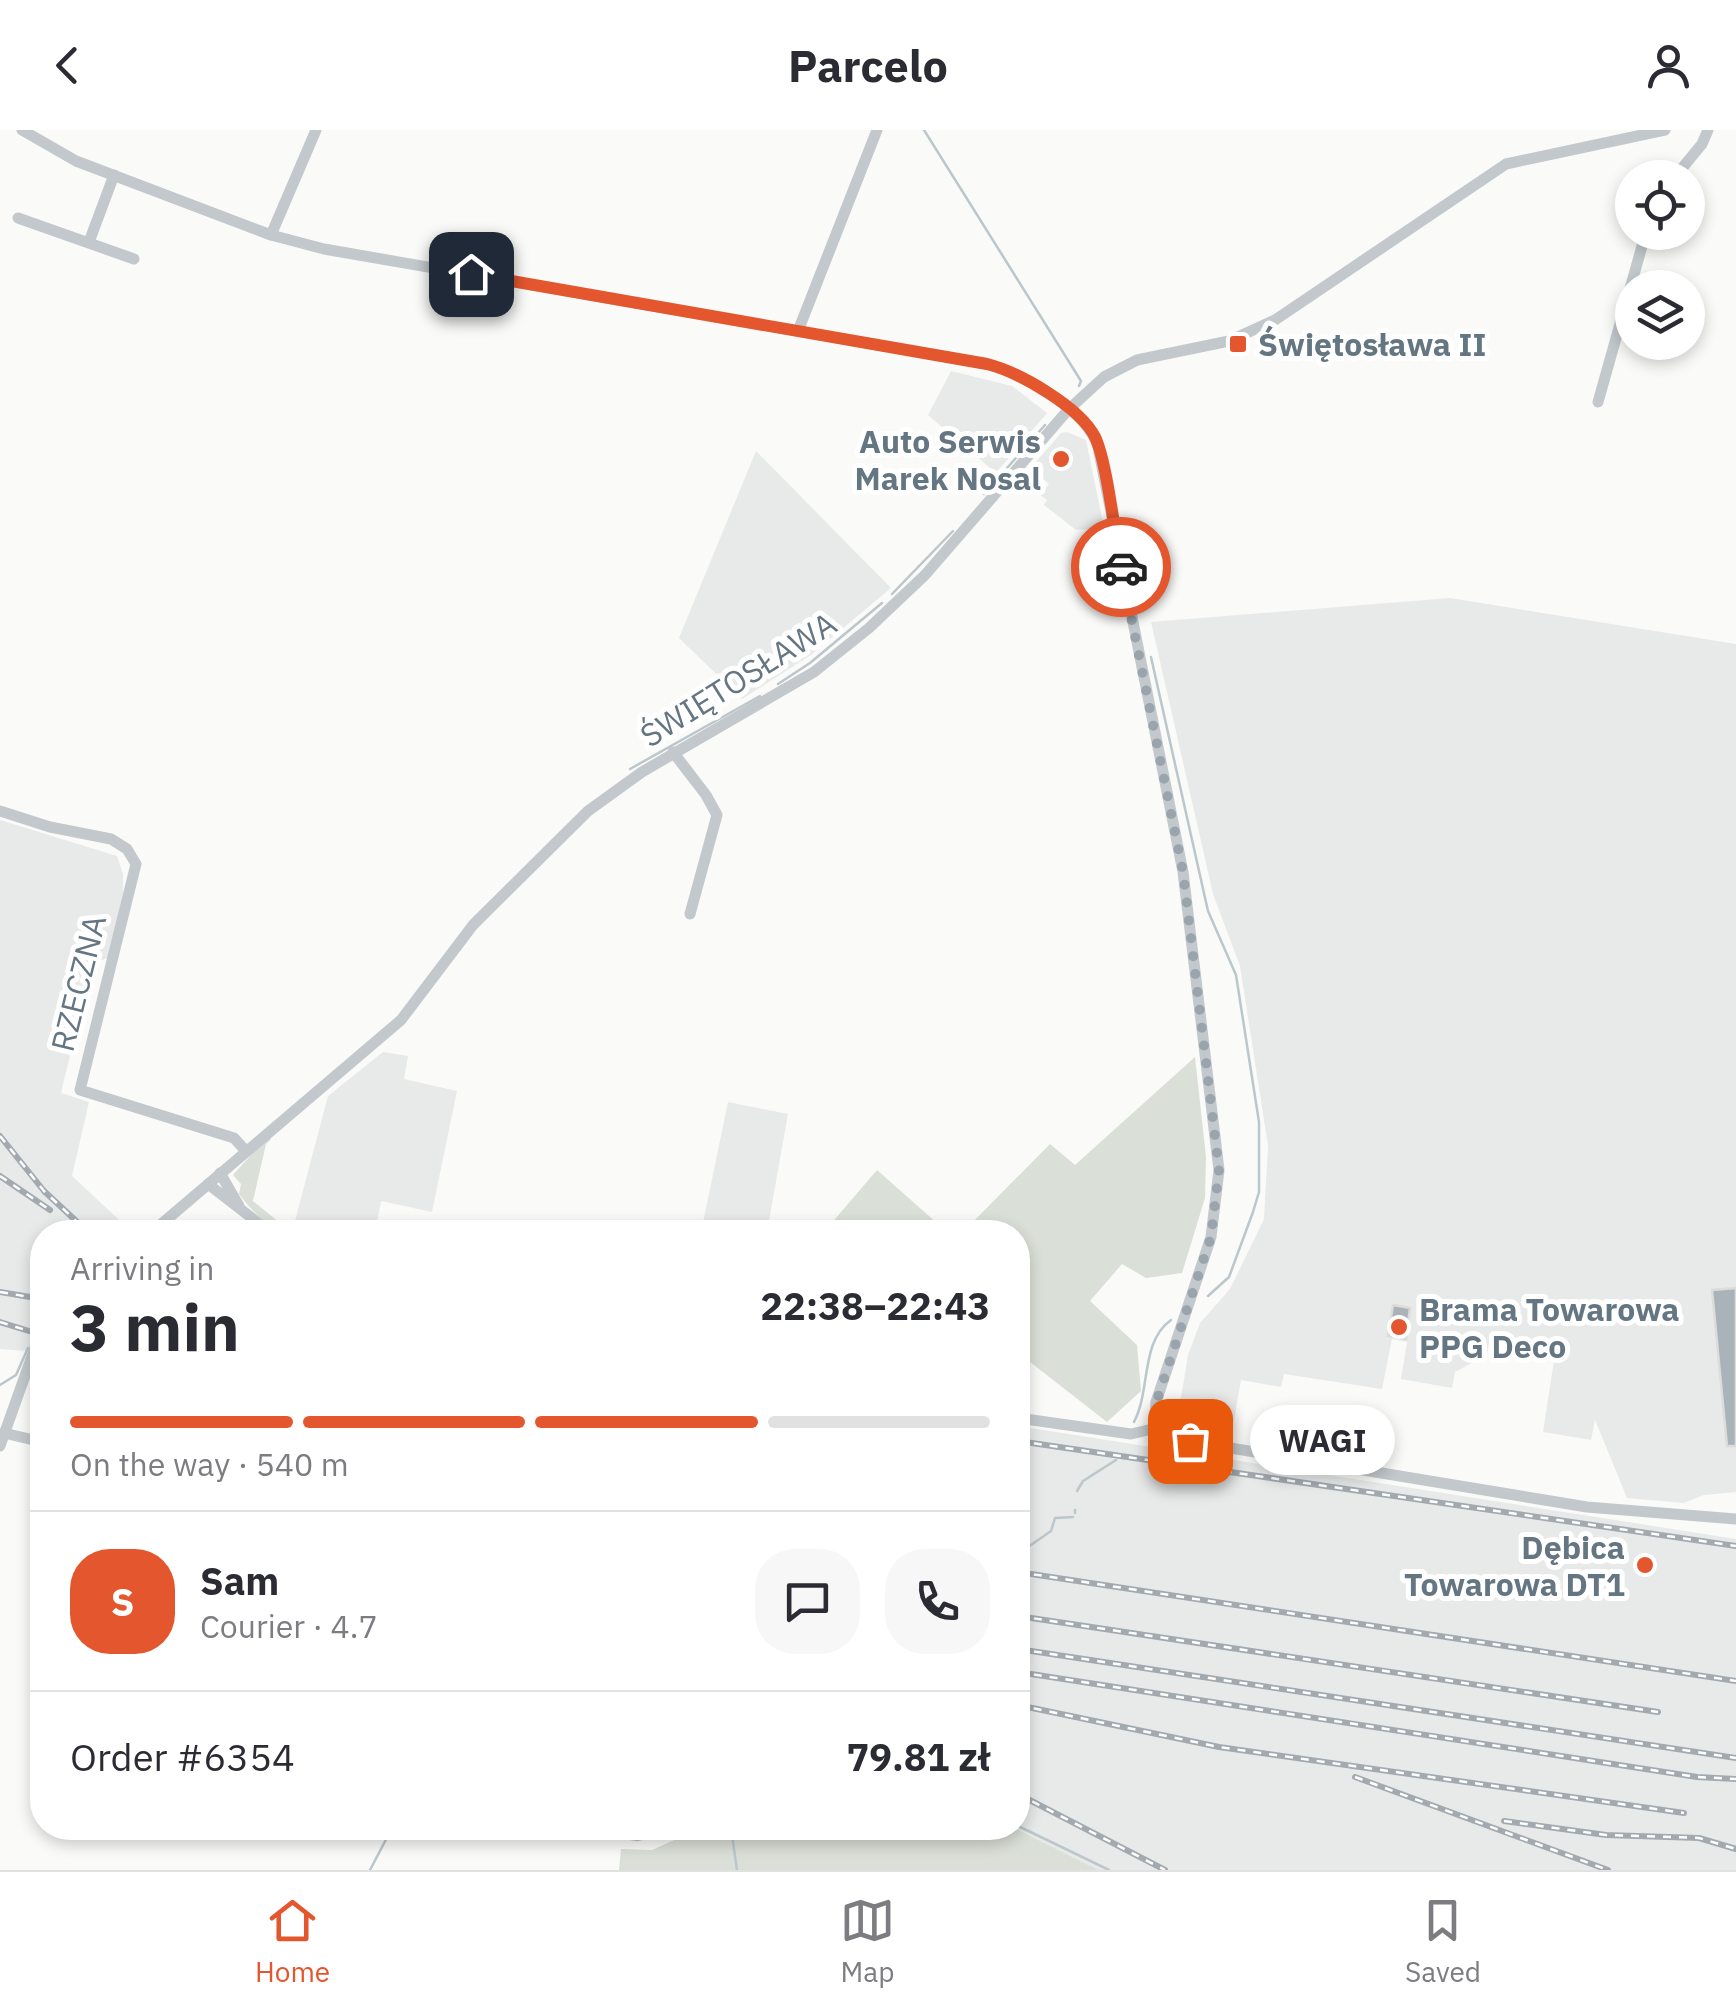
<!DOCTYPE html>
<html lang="en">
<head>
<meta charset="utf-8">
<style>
  body { margin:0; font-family:"IBM Plex Sans",sans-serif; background:#f7f7f7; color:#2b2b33; height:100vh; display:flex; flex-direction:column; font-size:38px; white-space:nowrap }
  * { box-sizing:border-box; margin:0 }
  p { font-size:32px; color:#7c7c81 }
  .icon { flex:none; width:55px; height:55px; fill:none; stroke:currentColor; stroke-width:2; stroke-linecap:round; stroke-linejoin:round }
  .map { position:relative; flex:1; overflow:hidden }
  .details { position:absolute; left:30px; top:1090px; width:1000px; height:620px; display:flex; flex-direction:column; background:#fff; border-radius:40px; box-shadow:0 5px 15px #0003 }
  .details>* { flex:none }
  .controls { position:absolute; left:1615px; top:30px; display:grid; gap:20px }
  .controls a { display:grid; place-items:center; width:90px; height:90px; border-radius:50%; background:#fff; box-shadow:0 5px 15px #0003; font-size:50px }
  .pin { position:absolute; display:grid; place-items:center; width:85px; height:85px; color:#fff; margin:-42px; border-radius:20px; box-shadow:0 5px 15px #0006 }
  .courier { position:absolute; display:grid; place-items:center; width:100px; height:100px; margin:-50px; border:8px solid #e4572e; border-radius:50%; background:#fff; color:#222; box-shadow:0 2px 12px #0007 }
  .bubble { position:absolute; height:70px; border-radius:35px; background:#fff; box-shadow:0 5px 15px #0003; font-size:32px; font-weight:800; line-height:70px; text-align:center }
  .headline em { font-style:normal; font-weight:800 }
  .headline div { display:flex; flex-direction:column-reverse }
  .headline { display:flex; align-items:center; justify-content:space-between; height:170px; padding:0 40px }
  h1 { font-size:65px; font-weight:800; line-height:75px }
  .bar { display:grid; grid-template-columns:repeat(4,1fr); gap:15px 10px; align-content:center; height:120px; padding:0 40px }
  .bar i { height:12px; border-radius:8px; background:#e1e1e2 }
  .bar .current { background:#e4572e }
  .bar p { grid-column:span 4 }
  .line { display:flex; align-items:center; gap:25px; padding:0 40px; border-top:2px solid #e1e1e2 }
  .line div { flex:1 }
  .round { display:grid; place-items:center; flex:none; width:105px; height:105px; border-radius:40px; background:#f7f7f7 }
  header { display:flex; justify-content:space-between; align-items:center; height:130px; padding:0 40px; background:#fff; font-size:45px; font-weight:800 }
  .tab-bar { display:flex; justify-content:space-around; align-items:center; height:140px; border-top:2px solid #e1e1e2; background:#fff; font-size:28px; color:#7c7c81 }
  .tab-bar a { display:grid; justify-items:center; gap:5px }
  .tab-bar .current { color:#e4572e }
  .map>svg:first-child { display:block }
</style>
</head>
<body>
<header><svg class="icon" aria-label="back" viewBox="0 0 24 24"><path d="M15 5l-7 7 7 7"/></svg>Parcelo<svg class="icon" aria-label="person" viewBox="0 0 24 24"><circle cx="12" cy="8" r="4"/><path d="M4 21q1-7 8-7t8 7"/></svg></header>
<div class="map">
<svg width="1736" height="1740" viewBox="0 0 1736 1740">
  <rect width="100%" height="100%" fill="#fafaf8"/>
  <!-- built -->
  <g fill="#e8e9e9">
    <polygon points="951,241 1012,256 1047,283 996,343 928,285"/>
    <polygon points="1067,302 1086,310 1104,398 1076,400 1044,375 1047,370 1040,365 1049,354 1041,347 1034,354 1023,347 1061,303"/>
    <polygon points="756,321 891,458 811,525 742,569 679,508"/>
    <polygon points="1450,468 1736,514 1736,1362 1704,1365 1684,1373 1627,1368 1595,1290 1591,1310 1543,1302 1555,1224 1489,1212 1487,1225 1455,1242 1452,1258 1401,1249 1407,1212 1392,1209 1382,1259 1284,1244 1281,1257 1241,1250 1232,1301 1177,1292 1188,1225 1200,1193 1230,1159 1264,1089 1268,1016 1240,836 1213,764 1151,492"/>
    <polygon points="0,690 117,726 123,744 123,763 108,828 98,831 85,863 61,963 89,972 72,1046 132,1102 42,1102 42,1222 0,1219"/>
    <polygon points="383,922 408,926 404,949 457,961 432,1082 381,1071 375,1102 292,1102 328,966"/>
    <polygon points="728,972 788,984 767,1102 701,1102"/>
    <polygon points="1018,1296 1736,1409 1736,1740 1044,1740 959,1698 1018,1698"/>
  </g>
  <!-- green -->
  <g fill="#dadfd7">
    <polygon points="1195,927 1206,1027 1205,1068 1182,1143 1146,1148 1122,1134 1090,1171 1137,1215 1141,1261 1107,1292 1030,1232 1018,1239 1018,1102 963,1102 1050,1014 1075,1035"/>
    <path d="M268 1006 271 1009 266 1014 253 1071 291 1102C271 1102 250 1079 239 1064L241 1054 233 1045Z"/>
    <polygon points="877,1040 947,1102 824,1102"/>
    <polygon points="701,1698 1014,1698 1098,1740 619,1740 621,1719 652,1720"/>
  </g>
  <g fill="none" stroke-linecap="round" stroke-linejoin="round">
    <!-- stream -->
    <g stroke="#bbc7cb" stroke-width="2.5">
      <polyline points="924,0 1081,251 1079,256"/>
      <polyline points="984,364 1045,295"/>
      <polyline points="892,464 953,401"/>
      <polyline points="1151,527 1208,781 1236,845 1259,992 1259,1062 1253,1082 1229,1147 1208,1166"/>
      <polyline points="778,554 810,533 882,473"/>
      <polyline points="630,639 760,566"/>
      <polyline points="0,1255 16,1245 28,1218"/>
      <path d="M1134 1292C1151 1260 1140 1212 1171 1190"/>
      <polyline points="1077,1361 1083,1351 1116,1330"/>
      <polyline points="1075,1383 1075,1380"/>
      <polyline points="1018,1424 1051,1401 1055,1388 1073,1387"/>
      <polyline points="1018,1696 1109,1740"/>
      <polyline points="568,1698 637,1710 690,1698"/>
      <polyline points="731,1698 737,1740"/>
      <polyline points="370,1740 392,1698"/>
    </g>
  </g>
  <!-- building -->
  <g fill="#aab3b9" stroke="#dcdcda" stroke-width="2.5">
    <polygon points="1736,1158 1736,1316 1727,1316 1712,1160"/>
    <polygon points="1393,1175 1410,1178 1406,1209 1388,1206"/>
  </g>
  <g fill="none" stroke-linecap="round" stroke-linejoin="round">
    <!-- minor -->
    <g stroke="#c3c8cc" stroke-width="11">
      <path d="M22 0 76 31 271 105 324 119 987 234C1022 243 1088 281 1098 317L1183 742 1219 1040 1211 1107 1156 1272C1154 1292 1163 1304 1182 1310L1587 1377 1736 1389"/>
      <polyline points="1674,48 1702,14 1708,0"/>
      <polyline points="18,88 134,129"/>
      <polyline points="271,105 316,0"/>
      <polyline points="89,112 114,45"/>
      <polyline points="798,201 877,0"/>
      <polyline points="1598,272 1646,102"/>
      <polyline points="673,622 706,665 717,685 690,784"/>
      <polyline points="0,681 50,697 111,709 127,719 136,734 80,960 234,1008 245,1020"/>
      <polyline points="220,1043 239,1076"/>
      <polyline points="208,1054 270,1102"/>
      <polyline points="152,1102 401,890 473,795 588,681 642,642 814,542 869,498 925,445 1068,280 1104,247 1137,230 1229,211 1275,190 1506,34 1665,0"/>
      <polyline points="1018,1288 1131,1304 1161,1297"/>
      <polyline points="4,1303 42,1312"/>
      <polyline points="0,1316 42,1198"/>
    </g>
    <!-- rail casing -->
    <g stroke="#a2aab0" stroke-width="6">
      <g id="rail">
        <polyline points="0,1006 44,1061 88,1102"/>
        <polyline points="0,1046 50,1080"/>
        <polyline points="0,1162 42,1169"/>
        <polyline points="0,1192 42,1205"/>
        <polyline points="1018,1311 1736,1416"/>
        <polyline points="1018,1442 1736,1551"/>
        <polyline points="1018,1486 1658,1582"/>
        <polyline points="1018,1519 1736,1628"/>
        <polyline points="1018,1542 1697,1647 1736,1649"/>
        <polyline points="1018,1575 1219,1617 1684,1683"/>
        <polyline points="1355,1647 1608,1740"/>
        <polyline points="1018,1664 1165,1740"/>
        <polyline points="1504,1691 1606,1705 1699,1708 1736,1719"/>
      </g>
    </g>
    <!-- rail -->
    <use href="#rail" stroke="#fff" stroke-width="2.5" stroke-dasharray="8" stroke-linecap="butt"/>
  </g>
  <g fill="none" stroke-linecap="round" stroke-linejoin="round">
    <!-- done -->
    <path stroke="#99a4ac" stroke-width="10" stroke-dasharray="0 18" d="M1121 437 1183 742 1219 1040 1211 1107 1155 1276C1156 1298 1169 1308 1190 1311"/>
    <!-- route -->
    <path stroke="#e4572e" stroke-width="12" d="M471 144 987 234C1019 242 1080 277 1095 307 1107 332 1115 406 1121 437"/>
  </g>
  <!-- markers -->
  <g fill="#e4572e" stroke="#fff" stroke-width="4">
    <rect x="1228" y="204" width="20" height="20" rx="5"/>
    <circle cx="1061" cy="329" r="10"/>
    <circle cx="1399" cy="1197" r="10"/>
    <circle cx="1645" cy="1435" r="10"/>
  </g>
  <g text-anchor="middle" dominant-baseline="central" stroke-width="10" stroke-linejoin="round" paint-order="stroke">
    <!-- poi labels -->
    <g font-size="32" font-weight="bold" fill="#657683" stroke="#fff" text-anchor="start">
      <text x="1258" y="214">Świętosława II</text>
      <text x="1041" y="311" text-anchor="end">Auto Serwis<tspan x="1041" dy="37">Marek Nosal</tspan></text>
      <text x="1419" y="1179">Brama Towarowa<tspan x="1419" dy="37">PPG Deco</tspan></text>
      <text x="1625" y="1417" text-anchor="end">Dębica<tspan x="1625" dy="37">Towarowa DT1</tspan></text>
    </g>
    <!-- street labels -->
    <g font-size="32" fill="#657683" stroke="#fff">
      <text transform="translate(738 549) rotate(-32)">ŚWIĘTOSŁAWA</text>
      <text transform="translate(78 853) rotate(-76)">RZECZNA</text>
    </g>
  </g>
</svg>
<div class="controls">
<a><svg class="icon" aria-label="locate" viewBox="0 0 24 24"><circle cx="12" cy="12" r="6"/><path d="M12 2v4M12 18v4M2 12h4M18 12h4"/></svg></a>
<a><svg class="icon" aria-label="layers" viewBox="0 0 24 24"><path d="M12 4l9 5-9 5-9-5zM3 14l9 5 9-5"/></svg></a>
</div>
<div class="pin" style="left:1190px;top:1311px;background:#ea580c"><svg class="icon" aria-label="bag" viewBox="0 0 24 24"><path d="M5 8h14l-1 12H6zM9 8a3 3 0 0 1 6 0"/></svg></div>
<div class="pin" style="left:471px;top:144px;background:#1f2937"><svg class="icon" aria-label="home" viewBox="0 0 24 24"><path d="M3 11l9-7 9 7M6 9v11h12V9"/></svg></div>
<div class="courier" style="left:1121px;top:437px"><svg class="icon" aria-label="car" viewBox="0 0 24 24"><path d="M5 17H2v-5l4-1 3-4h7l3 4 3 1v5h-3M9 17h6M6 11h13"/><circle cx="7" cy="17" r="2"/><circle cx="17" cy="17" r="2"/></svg></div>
<div class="bubble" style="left:1250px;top:1275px;width:145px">WAGI</div>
<section class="details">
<div class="headline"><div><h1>3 min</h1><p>Arriving in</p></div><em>22:38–22:43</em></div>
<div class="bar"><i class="current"></i><i class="current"></i><i class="current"></i><i></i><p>On the way · 540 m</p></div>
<div class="line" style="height:180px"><b class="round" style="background:#e4572e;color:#fff">S</b><div><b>Sam</b><p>Courier · 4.7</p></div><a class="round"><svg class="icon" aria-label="chat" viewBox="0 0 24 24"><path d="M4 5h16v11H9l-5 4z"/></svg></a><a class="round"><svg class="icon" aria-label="phone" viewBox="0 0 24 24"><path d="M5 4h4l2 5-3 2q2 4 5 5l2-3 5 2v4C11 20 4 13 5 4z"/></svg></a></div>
<div class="line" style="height:130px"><div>Order #6354</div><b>79.81 zł</b></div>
</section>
</div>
<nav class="tab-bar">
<a class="current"><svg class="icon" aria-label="home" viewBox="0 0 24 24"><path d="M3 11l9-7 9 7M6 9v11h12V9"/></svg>Home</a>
<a><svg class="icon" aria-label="map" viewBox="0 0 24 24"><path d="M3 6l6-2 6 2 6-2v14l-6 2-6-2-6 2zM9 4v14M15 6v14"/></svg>Map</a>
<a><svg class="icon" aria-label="saved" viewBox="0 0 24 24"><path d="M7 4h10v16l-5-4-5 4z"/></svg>Saved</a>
</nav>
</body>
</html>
